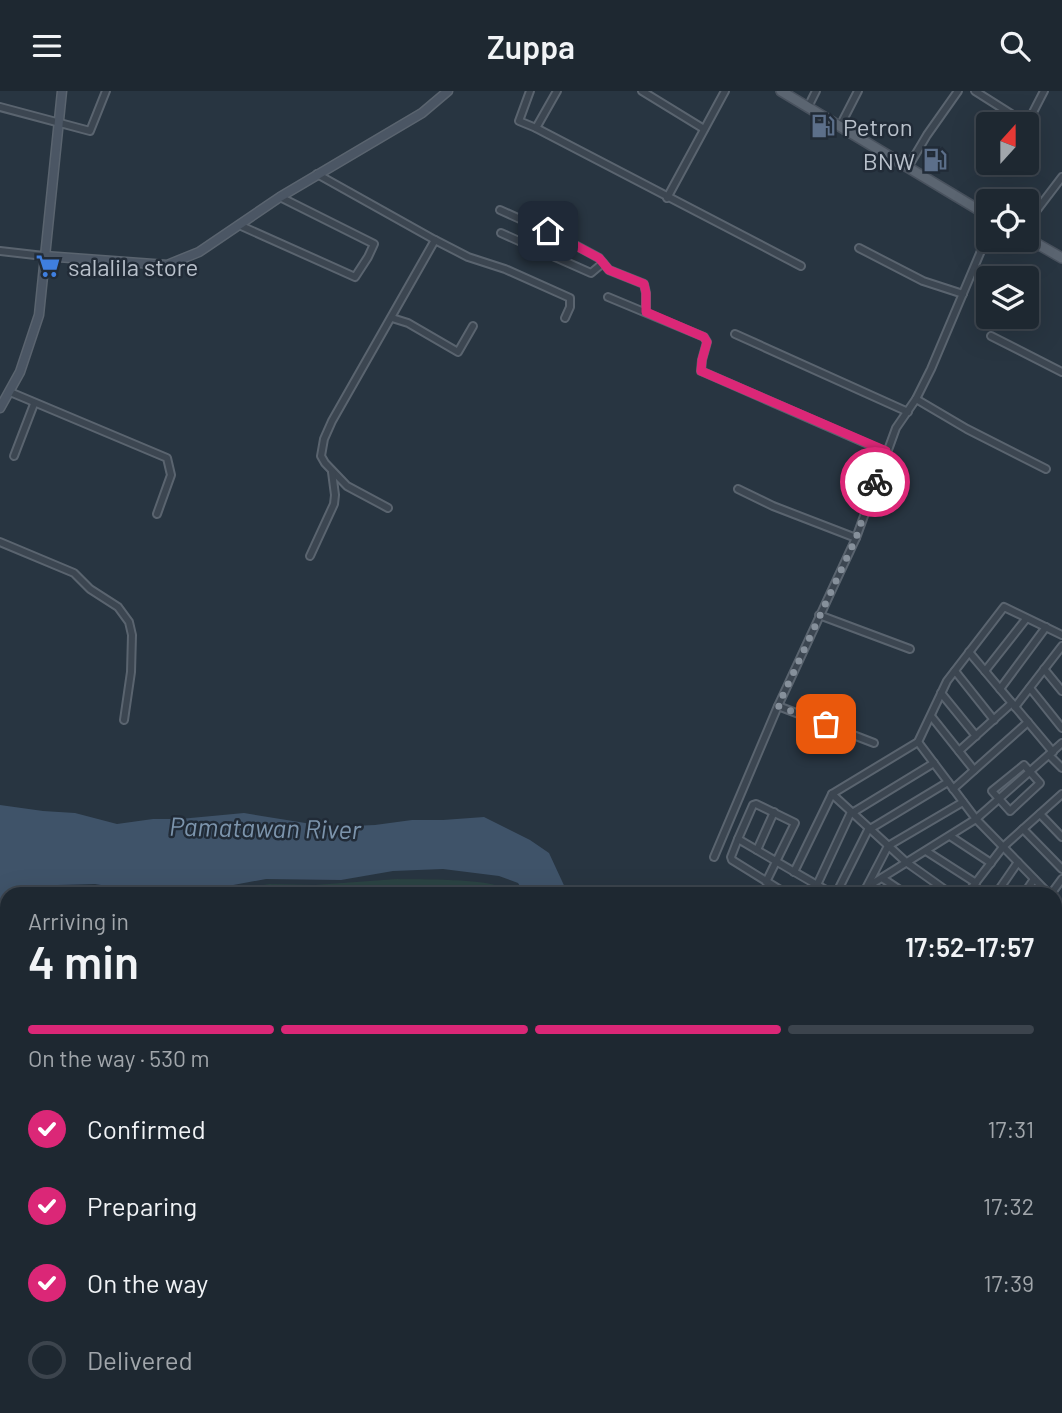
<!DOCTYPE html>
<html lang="en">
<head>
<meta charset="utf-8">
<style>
  body { margin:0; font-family:Barlow,sans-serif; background:#2b343d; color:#f1f3f6; height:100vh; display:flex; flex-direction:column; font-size:26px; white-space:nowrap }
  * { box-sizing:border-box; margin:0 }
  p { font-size:23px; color:#a1a6ab }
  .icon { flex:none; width:38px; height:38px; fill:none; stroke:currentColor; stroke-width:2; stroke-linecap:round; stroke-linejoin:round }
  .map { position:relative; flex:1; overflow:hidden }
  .sheet { position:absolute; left:0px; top:796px; width:1062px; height:527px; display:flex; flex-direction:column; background:#1e2831; border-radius:21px 21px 0 0; box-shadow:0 7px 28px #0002,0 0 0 2px #3c444d }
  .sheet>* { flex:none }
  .needle { width:46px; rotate:21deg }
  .buttons { position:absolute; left:976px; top:21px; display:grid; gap:14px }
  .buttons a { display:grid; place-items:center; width:63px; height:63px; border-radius:7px; background:#1e2831; box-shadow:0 7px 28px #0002,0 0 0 2px #3c444d; font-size:35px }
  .pin { position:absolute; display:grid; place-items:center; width:60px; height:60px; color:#fff; margin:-30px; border-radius:14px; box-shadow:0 4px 10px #0006 }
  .courier { position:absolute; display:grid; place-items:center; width:70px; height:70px; margin:-35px; border:5px solid #db2777; border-radius:50%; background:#fff; color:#222; box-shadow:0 2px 9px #0007 }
  .summary em { font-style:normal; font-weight:600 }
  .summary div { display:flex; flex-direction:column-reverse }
  .summary { display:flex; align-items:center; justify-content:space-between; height:119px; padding:0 28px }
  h1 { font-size:46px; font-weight:600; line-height:52px }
  .bar { display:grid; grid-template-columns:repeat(4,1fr); gap:10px 7px; align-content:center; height:84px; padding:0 28px }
  .bar i { height:9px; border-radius:5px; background:#3c444d }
  .bar .on { background:#db2777 }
  .bar p { grid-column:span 4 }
  ol { padding:0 28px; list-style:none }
  li { display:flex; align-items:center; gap:21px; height:77px }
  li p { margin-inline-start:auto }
  li .icon { padding:7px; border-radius:50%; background:#db2777; color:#fff; stroke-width:4 }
  li:last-child { color:#a1a6ab }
  li i { width:38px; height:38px; border:4px solid #3c444d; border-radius:50% }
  header { display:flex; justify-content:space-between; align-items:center; height:91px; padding:0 28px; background:#1e2831; font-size:32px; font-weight:600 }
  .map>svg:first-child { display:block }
</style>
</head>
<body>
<header><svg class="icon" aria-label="menu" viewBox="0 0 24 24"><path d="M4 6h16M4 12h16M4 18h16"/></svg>Zuppa<svg class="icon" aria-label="search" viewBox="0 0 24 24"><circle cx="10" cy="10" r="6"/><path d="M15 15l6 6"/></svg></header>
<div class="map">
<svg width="1062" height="1322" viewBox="0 0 1062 1322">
  <rect width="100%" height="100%" fill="#283541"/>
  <!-- green -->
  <g fill="#2b4343">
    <path d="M397 788C419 789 502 786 515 803H214L269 793 315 794Z"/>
    <polygon points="7,823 7,1316 830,1316 827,1322 0,1322 0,825"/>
  </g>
  <!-- water -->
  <polygon fill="#3f5369" points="0,714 43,720 75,722 117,733 153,728 180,728 244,722 330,736 375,734 412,729 443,729 484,726 530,749 549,762 568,803 525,803 518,792 499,785 443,778 393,780 341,789 266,788 185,803 131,799 95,793 58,794 36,803 7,803 7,813 0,814"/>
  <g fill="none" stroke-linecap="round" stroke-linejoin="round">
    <!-- street casing -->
    <g stroke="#5a646f" stroke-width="10">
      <g id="street">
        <polyline points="530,0 519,30 536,37"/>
        <polyline points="557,0 536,37 801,175"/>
        <polyline points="642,0 704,38"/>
        <polyline points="975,0 1027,33 1044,0"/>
        <polyline points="0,16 90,40 106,0"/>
        <polyline points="808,16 816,0"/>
        <polyline points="840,35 858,0"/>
        <polyline points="908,76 927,44 958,0"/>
        <polyline points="317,83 435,149 332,330 324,348 321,365 325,372 347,395 388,417"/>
        <polyline points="667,107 725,0"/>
        <polyline points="500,119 560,146 599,167 609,179 644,193 646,202 646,221"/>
        <polyline points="1027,132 1062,86"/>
        <polyline points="239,134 355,186 368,166 374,153 280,106"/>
        <polyline points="501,142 591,182 603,172"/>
        <polyline points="435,149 468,166 505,178 570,207 570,216 565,227"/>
        <polyline points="859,157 923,190 963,203"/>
        <polyline points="0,160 44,165"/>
        <polyline points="608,206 704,246 707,251 702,269 701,280 886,361"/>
        <polyline points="392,227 408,232 458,261 473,235"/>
        <polyline points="735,243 908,321"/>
        <polyline points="991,245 1062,281"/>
        <polyline points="10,301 167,367 171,384 157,423"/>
        <polyline points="916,308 967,338 1046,378"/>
        <polyline points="14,365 34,313"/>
        <polyline points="738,398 773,415 856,447"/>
        <polyline points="0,451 74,482 90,498 118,516 129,531 132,544 131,581 124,629"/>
        <polyline points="310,465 334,413 335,404 332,381"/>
        <polyline points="819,524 910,558"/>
        <polyline points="969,561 1053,661"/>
        <polyline points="1044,578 1062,600"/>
        <polyline points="955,580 994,629"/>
        <polyline points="985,580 1026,528"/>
        <polyline points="1030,597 1062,637"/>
        <polyline points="1000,598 1046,536"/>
        <polyline points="941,602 976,645"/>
        <polyline points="778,615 874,652"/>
        <polyline points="1015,616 1062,555"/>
        <polyline points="931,625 974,679"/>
        <polyline points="918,651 976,728 1049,803"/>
        <polyline points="959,660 1012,612"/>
        <polyline points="1049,664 1062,677"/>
        <polygon points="1024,674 1040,692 1010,720 992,700"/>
        <polyline points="953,698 1028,631"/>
        <polyline points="852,722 934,672"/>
        <polyline points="1040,723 1062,746"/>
        <polyline points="870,738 948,691"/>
        <polyline points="1023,738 1062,778"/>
        <polyline points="950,745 991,772"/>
        <polyline points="738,748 731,766 732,769 787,803"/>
        <polyline points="757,759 774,721"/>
        <polyline points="926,760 976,792"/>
        <polyline points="714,766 778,615 856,447 896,337 916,308 931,278 989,141"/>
        <polyline points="794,781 832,703"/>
        <polyline points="882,787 906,803"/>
        <path d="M766 791 795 732 756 713 753 714 738 748C769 766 801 785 833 803"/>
        <polyline points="817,794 851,721"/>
        <polyline points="867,796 976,728 1062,652"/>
        <polyline points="836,803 869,737"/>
        <polyline points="863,803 888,755 963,711"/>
        <polyline points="951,803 906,771 832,703 918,651 947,590 1004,516 1062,544"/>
        <polyline points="967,803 1003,756 1062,703"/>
        <polyline points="996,803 1018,771"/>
        <polyline points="1024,803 1034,788"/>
        <polyline points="1051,803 1062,788"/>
      </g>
    </g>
    <!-- secondary casing -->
    <g stroke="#5a646f" stroke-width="11">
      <g id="secondary">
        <polyline points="44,165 167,174 199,161 280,106 422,22 448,0"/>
        <polyline points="0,317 20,281 39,224 62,0"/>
      </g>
    </g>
    <!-- primary casing -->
    <g stroke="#49525e" stroke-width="12">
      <g id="primary">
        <polyline points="781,0 989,125"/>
        <polyline points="1027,147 1062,167"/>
      </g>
    </g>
    <!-- street -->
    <use href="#street" stroke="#3c4651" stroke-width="6"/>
    <!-- secondary -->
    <use href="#secondary" stroke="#4b5664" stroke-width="8"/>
    <!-- primary -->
    <use href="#primary" stroke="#5b6571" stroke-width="9"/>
  </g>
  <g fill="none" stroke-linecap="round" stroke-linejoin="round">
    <!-- done -->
    <polyline stroke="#86909b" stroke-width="7" stroke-dasharray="0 12.6" points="826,633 778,615 856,447 875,391"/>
    <!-- route -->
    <polyline stroke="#db2777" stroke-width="9" points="548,140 599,167 609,179 644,193 646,202 646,221 704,246 707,251 702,269 701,280 886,360 875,391"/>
  </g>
  <!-- icons -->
  <defs>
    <g id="fuel-bare" transform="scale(1.89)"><path d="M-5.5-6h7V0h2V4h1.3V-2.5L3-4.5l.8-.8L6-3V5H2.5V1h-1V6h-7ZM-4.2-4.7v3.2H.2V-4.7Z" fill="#5c6f8a" stroke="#212b37" stroke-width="2.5" paint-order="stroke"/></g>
    <g id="supermarket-bare" transform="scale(1.89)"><path d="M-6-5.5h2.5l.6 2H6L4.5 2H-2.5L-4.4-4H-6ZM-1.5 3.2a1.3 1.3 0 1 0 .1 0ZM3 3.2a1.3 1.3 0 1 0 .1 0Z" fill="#3f7fe0" stroke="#212b37" stroke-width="2.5" paint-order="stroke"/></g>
  </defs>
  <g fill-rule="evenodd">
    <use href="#fuel-bare" x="823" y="35"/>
    <use href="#fuel-bare" x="935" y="69"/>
    <use href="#supermarket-bare" x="48" y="175"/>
  </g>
  <g text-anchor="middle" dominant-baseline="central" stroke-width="5" stroke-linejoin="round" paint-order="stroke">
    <!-- poi labels -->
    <g font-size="24" fill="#b9c1cb" stroke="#212b37" text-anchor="start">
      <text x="843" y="35">Petron</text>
      <text x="915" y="69" text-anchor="end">BNW</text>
      <text x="68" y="175">salalila store</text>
    </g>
    <!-- water labels -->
    <g font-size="26" font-style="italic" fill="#7c94ac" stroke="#212b37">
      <text transform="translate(265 736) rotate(1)">Pamatawan River</text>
    </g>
  </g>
</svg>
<div class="buttons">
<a><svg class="needle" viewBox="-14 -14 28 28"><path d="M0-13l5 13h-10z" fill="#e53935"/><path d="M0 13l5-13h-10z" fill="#a1a6ab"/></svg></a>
<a><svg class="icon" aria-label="locate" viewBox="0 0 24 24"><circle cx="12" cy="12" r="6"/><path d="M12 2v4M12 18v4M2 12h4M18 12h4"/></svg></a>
<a><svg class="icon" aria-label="layers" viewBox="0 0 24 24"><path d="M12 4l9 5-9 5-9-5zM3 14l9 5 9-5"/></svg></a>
</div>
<div class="pin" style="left:826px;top:633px;background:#ea580c"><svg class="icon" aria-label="bag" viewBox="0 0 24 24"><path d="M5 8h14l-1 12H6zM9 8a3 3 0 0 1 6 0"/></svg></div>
<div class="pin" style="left:548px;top:140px;background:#1f2937"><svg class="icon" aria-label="home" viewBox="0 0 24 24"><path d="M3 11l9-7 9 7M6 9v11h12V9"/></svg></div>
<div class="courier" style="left:875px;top:391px"><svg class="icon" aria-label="bike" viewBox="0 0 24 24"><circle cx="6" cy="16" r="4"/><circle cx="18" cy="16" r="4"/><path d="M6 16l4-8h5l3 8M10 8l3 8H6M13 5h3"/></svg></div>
<section class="sheet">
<div class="summary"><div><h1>4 min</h1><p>Arriving in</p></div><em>17:52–17:57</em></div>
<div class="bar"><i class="on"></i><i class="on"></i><i class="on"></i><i></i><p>On the way · 530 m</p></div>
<ol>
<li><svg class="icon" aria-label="check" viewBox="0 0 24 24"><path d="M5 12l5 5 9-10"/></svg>Confirmed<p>17:31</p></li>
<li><svg class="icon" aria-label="check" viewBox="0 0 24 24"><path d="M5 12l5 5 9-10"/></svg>Preparing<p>17:32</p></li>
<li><svg class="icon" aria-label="check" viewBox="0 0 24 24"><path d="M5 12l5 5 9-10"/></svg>On the way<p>17:39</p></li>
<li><i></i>Delivered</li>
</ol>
</section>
</div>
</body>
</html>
